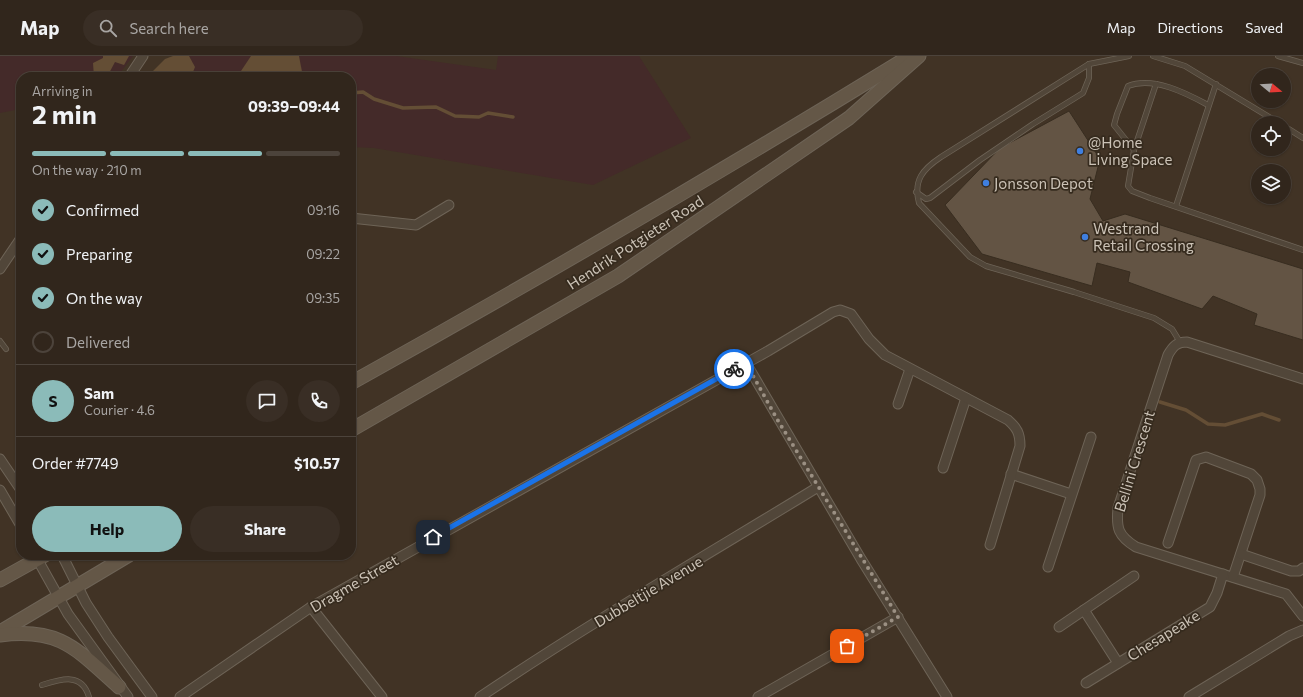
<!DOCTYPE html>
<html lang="en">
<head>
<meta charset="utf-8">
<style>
  body { margin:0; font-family:Commissioner,sans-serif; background:#392e25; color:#f1f3f6; height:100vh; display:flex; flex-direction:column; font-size:15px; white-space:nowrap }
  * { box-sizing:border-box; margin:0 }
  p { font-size:13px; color:#a8a5a3 }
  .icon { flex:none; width:22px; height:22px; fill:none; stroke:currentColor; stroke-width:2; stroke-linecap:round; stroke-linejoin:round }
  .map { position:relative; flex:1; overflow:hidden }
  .panel { position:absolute; left:16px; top:16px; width:340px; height:488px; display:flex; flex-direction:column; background:#31261c; border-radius:16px; box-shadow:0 1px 3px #0004,0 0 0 1px #4c433b }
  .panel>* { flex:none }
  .needle { width:26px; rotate:108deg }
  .controls { position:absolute; left:1251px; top:12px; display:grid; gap:8px }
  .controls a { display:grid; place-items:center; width:40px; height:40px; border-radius:50%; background:#31261c; box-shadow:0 1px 3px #0004,0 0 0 1px #4c433b; font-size:20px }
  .pin { position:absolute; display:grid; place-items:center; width:34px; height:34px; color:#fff; margin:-17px; border-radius:8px; box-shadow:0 2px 6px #0006 }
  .courier { position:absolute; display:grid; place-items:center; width:40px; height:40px; margin:-20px; border:3px solid #1a73e8; border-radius:50%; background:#fff; color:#222; box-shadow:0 1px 5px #0007 }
  .overview em { font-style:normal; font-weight:700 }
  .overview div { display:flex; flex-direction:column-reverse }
  .overview { display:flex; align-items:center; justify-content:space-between; height:68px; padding:0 16px }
  h1 { font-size:26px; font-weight:700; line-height:30px }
  .bar { display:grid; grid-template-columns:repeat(4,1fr); gap:6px 4px; align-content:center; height:48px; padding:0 16px }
  .bar i { height:5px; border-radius:3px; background:#4c433b }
  .bar .selected { background:#8bbbb9 }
  .bar p { grid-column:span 4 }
  .line { display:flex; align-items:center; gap:10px; padding:0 16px; border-top:1px solid #4c433b }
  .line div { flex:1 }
  .round { display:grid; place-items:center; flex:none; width:42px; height:42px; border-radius:21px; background:#392e25 }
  ol { padding:0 16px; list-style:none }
  li { display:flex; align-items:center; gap:12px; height:44px }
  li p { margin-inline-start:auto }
  li .icon { padding:4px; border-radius:50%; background:#8bbbb9; color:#111; stroke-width:4 }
  li:last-child { color:#a8a5a3 }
  li i { width:22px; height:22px; border:2px solid #4c433b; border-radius:50% }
  .action { display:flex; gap:8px; margin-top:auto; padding:8px 16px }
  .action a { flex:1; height:46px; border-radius:24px; background:#8bbbb9; color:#111; font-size:16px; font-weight:700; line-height:46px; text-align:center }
  .action a+a { background:#392e25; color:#f1f3f6 }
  header { display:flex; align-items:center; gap:24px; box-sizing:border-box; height:56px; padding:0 20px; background:#31261c; border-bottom:1px solid #4c433b }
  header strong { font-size:19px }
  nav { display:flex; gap:22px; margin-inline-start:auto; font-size:14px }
  .search { width:280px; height:36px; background:#392e25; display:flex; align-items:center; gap:10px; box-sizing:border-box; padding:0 14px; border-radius:22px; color:#a8a5a3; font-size:15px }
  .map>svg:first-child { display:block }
</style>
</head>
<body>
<header>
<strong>Map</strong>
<div class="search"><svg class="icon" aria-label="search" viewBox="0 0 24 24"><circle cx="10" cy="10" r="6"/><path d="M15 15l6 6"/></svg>Search here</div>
<nav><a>Map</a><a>Directions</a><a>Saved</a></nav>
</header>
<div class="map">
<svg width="1303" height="641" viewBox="0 0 1303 641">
  <rect width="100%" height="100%" fill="#413325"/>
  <!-- green -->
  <g fill="#442a29">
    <polygon points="0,0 133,0 117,21 21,21 21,53 0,57"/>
    <polygon points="181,0 396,0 496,14 498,0 639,0 691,82 593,129 374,92 351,91 351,21 166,21"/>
  </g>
  <!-- water -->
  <g fill="#644e35">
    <polygon points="103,0 129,0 124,9 115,6 107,21 94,21 93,7 103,2"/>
    <polygon points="173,0 189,0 195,11 191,21 149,21 149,19 165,3"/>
    <polygon points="251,0 299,0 303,21 237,21"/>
  </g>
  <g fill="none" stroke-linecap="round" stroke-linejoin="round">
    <!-- stream -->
    <g stroke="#644e35" stroke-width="3.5">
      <polyline points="351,37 363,36 374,43 403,52 436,51 455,60 479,61 488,57 513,61"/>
      <polyline points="1160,346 1186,354 1208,368 1225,369 1262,358 1279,364"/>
    </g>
  </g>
  <!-- building -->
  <polygon fill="#635444" stroke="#382d20" points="1069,55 1100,103 1090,143 1103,165 1125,158 1303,213 1303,284 1254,269 1257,258 1213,240 1202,253 1128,226 1130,216 1097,207 1092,230 982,198 945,149 1000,92"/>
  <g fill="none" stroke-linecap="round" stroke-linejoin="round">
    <!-- lane casing -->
    <g stroke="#6e6457" stroke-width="6">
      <g id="lane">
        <path d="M1129 0 1089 8 941 101C923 113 913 124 919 147L970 201 986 210 1074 236 1154 262 1172 273 1180 286"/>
        <polyline points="1153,0 1185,10 1279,67"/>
        <polyline points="1278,0 1303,7"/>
        <path d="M1208 49C1186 37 1153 20 1128 30L1117 58 1114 69 1134 94 1128 130 1132 135 1150 142 1303 194"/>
        <polyline points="1284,70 1303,82"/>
        <polyline points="1134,94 1156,28"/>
        <polyline points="916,136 926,143 930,142 980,104 1033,68 1083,37 1089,22 1089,8"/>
        <polyline points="1176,150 1216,28"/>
        <polyline points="0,285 6,293"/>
        <path d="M42 629C61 623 82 616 89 641"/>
      </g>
    </g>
    <!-- street casing -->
    <g stroke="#6e6457" stroke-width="11">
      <g id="street">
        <polyline points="129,21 143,0"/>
        <polyline points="351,162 416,169 449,149"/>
        <polyline points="0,213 21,182"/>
        <polyline points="746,307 861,503 947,641"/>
        <path d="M1303 323 1187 286C1177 286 1173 290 1168 299L1118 452C1116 472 1118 480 1136 491L1286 538 1303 560"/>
        <polyline points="898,348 910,313"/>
        <polyline points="0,403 21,434"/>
        <polyline points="943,412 966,342"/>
        <polyline points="1011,418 1071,438"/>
        <polyline points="0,434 21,470"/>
        <polyline points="1168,487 1196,404 1206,401 1251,418 1257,424 1260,433 1260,439 1233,521"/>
        <polyline points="1241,498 1291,515 1299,515 1303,512"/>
        <polyline points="35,499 68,558 128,641"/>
        <polyline points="62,499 86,547 108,581 152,641"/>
        <polyline points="1048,511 1091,381"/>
        <polyline points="311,551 382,641"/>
        <polyline points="1084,554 1118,607"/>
        <polyline points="1059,571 1134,520"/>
        <polyline points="1086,627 1210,551 1217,537 1223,518"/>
        <path d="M180 641 311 551 768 295 833 256 840 254 851 258 869 283 885 299 1008 364C1017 372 1020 377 1020 390L990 489"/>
        <path d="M480 641C590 567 705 500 818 431"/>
        <polyline points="758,641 898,561"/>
        <polyline points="1189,641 1289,580 1303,574"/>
      </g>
    </g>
    <!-- secondary casing -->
    <g stroke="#6e6457" stroke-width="15">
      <g id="secondary">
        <path d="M351 327C540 222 726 113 910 0"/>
        <polyline points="351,374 618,220 849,62 919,0"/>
        <polyline points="0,524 45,499"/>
        <polyline points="0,576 129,499"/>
        <path d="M0 579C61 571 77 594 119 631"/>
      </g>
    </g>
    <!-- lane -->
    <use href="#lane" stroke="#514639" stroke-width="4.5"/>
    <!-- street -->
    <use href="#street" stroke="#514639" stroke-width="9"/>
    <!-- secondary -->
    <use href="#secondary" stroke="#645747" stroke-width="13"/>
  </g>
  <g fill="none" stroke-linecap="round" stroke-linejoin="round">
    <!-- done -->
    <polyline stroke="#9b9083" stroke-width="4" stroke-dasharray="0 7.2" points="734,313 746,307 777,363 898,561 847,590"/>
    <!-- route -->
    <polyline stroke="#1a73e8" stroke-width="5" points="433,481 734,313"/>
  </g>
  <!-- markers -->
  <g fill="#3f7fe0" stroke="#362b1e" stroke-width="1.5">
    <circle cx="1080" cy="95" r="4"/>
    <circle cx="986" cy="127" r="4"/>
    <circle cx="1085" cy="181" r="4"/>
  </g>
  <g text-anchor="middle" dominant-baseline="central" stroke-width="3.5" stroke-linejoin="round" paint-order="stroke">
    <!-- poi labels -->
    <g font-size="15" fill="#cbc2b6" stroke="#362b1e" text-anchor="start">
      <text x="1088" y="86">@Home<tspan x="1088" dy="17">Living Space</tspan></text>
      <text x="994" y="127">Jonsson Depot</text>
      <text x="1093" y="172">Westrand<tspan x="1093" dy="17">Retail Crossing</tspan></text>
    </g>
    <!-- street labels -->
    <g font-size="15" fill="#cbc2b6" stroke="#362b1e">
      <text transform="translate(635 186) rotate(-33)">Hendrik Potgieter Road</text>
      <text transform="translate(1134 405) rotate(-73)">Bellini Crescent</text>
      <text transform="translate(354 527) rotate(-30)">Dragme Street</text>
      <text transform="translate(648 535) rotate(-31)">Dubbeltjie Avenue</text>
      <text transform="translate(1163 579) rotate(-32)">Chesapeake</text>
    </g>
  </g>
</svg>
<div class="controls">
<a><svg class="needle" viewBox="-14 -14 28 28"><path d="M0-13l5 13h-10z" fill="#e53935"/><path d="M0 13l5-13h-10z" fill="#a8a5a3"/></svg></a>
<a><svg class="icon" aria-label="locate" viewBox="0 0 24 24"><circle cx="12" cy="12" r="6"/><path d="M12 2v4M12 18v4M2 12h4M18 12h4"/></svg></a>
<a><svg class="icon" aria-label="layers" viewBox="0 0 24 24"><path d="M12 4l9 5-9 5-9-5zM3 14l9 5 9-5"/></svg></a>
</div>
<div class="pin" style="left:847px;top:590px;background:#ea580c"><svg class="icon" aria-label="bag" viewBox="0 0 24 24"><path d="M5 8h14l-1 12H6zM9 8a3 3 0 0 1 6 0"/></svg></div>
<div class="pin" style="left:433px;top:481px;background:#1f2937"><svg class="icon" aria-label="home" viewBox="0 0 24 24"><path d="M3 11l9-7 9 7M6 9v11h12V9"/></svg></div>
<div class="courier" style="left:734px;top:313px"><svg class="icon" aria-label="bike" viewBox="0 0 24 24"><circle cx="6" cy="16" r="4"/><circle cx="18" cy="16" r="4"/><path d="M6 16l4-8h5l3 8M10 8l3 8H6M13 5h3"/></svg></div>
<section class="panel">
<div class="overview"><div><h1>2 min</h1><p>Arriving in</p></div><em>09:39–09:44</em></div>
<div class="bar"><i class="selected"></i><i class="selected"></i><i class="selected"></i><i></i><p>On the way · 210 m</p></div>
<ol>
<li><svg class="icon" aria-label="check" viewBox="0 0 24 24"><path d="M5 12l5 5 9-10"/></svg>Confirmed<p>09:16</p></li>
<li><svg class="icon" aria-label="check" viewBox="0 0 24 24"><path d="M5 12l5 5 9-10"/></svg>Preparing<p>09:22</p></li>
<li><svg class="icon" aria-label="check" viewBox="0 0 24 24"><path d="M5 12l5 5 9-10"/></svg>On the way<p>09:35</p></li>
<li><i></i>Delivered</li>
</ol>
<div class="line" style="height:72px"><b class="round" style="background:#8bbbb9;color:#111">S</b><div><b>Sam</b><p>Courier · 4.6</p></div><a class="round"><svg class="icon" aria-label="chat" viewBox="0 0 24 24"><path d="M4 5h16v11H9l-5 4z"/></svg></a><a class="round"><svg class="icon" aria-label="phone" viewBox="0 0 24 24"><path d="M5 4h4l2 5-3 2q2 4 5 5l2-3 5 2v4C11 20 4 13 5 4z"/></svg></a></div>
<div class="line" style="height:52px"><div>Order #7749</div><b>$10.57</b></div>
<div class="action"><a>Help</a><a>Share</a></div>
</section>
</div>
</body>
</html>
